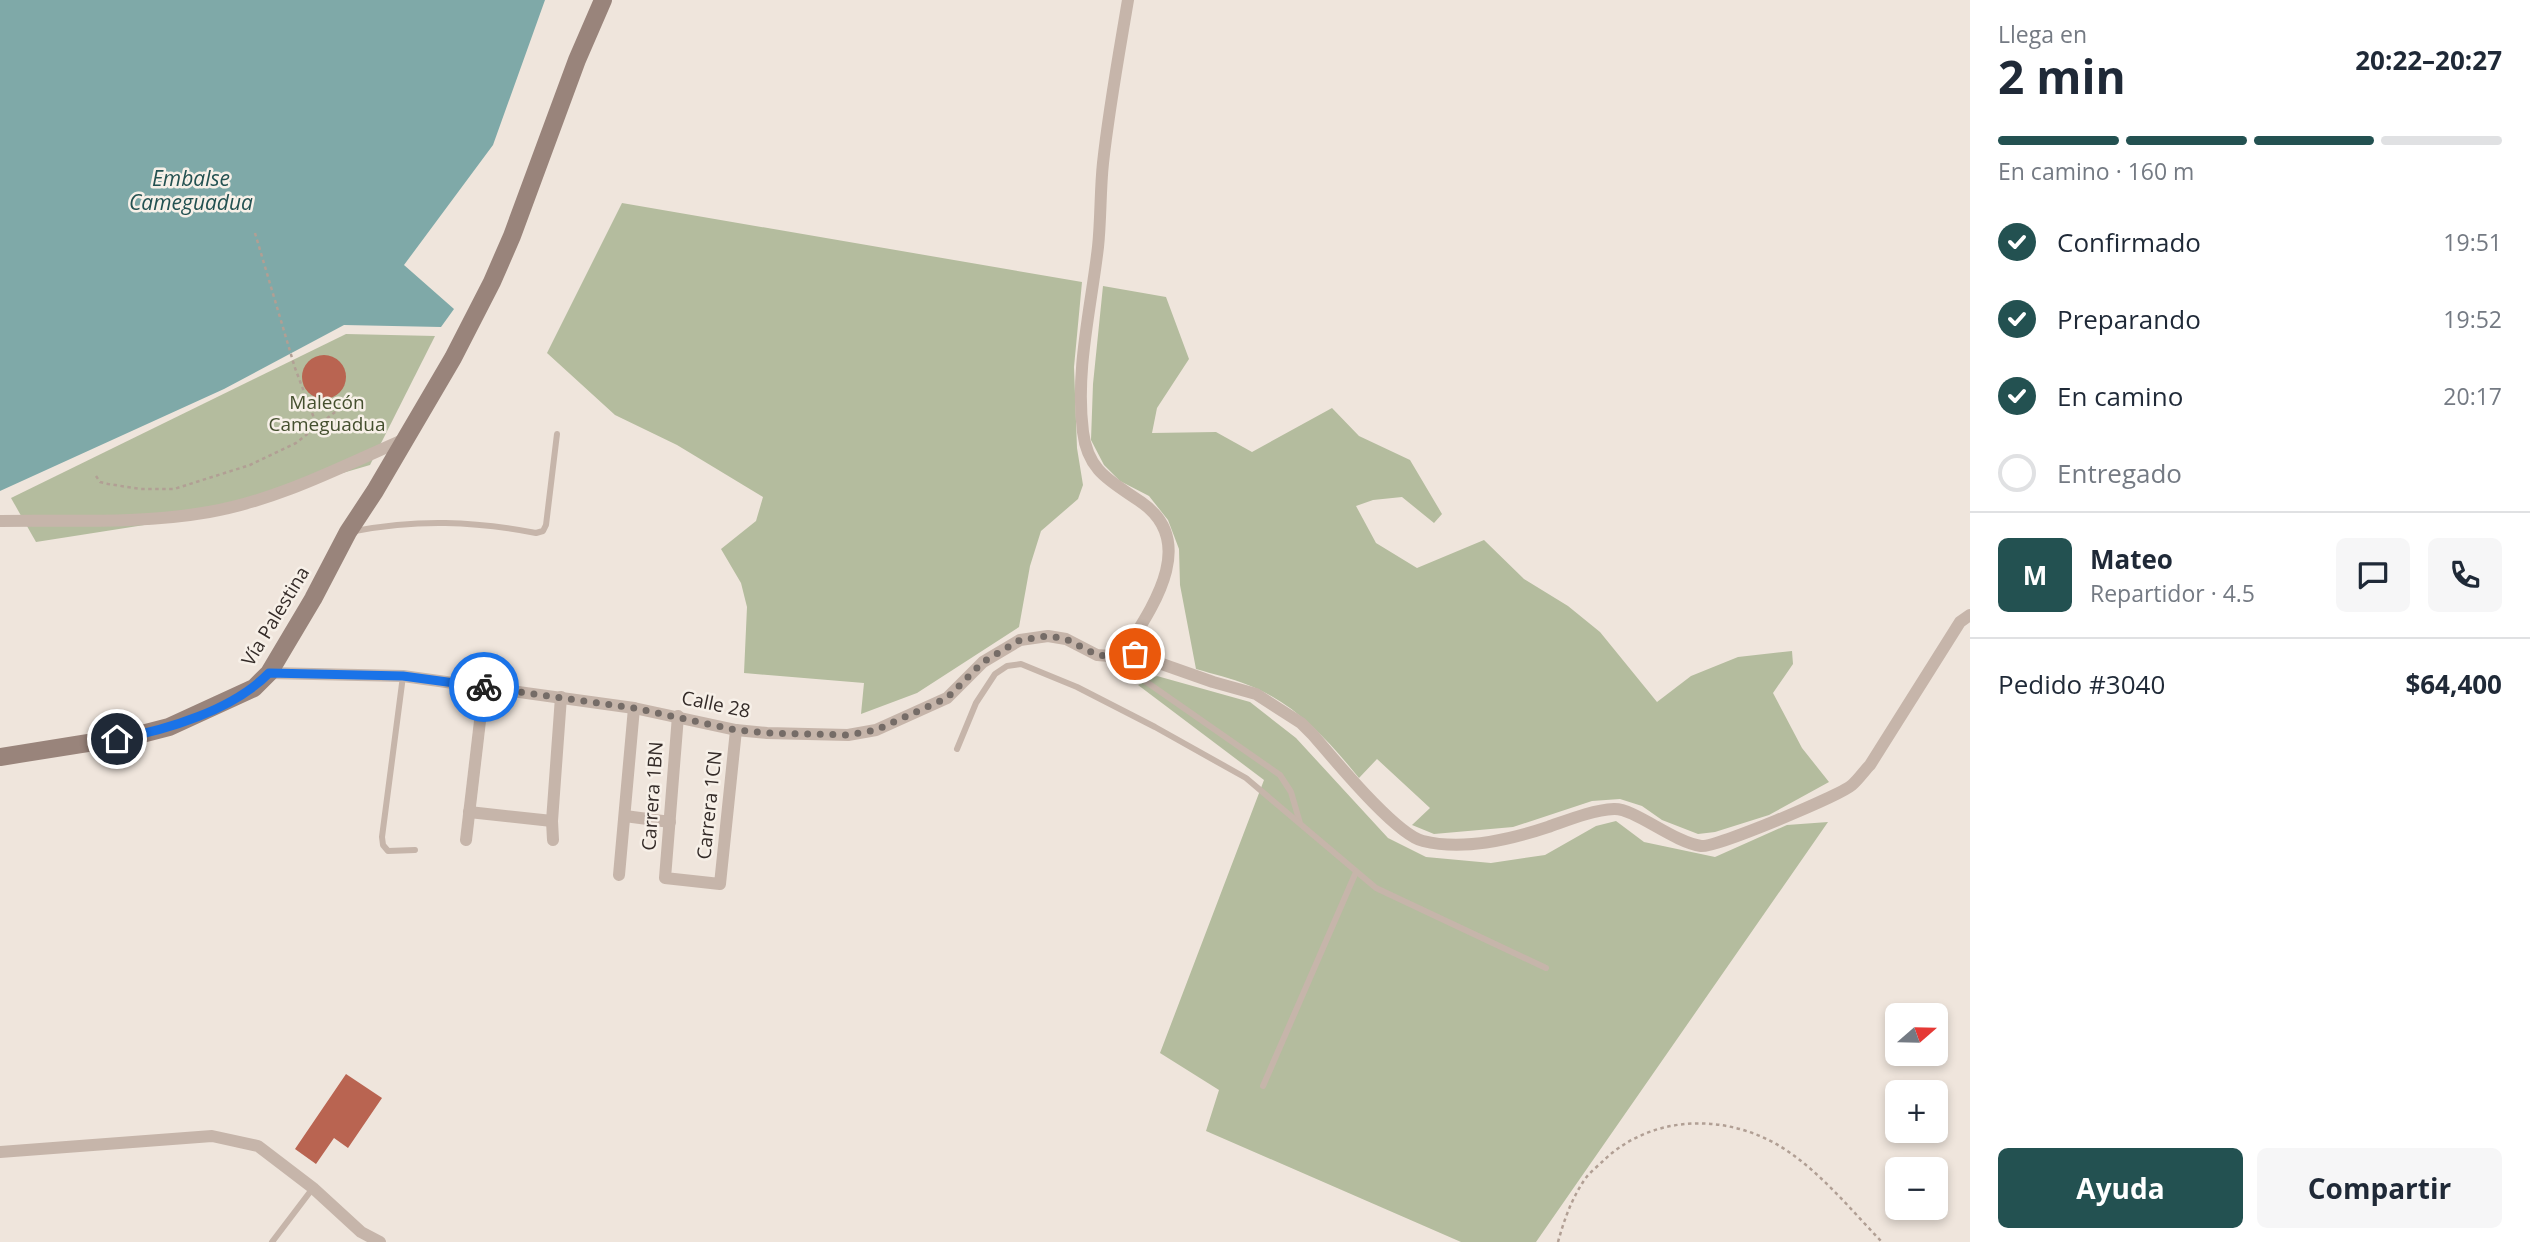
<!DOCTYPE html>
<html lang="es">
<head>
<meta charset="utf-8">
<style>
  body { margin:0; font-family:"Open Sans",sans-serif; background:#f6f6f7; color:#1f2937; height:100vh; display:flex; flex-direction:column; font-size:26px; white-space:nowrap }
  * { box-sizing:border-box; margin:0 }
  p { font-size:23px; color:#747a83 }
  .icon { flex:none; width:38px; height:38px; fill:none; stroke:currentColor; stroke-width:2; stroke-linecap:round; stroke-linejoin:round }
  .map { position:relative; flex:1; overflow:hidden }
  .panel { display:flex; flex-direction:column; background:#fff; width:560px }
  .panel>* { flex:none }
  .needle { width:46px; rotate:70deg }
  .tools { position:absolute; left:1885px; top:1003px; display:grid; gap:14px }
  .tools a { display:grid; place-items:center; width:63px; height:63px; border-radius:10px; background:#fff; box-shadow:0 4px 10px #0003; font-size:35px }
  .pin { position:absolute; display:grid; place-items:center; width:60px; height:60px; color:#fff; margin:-30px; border:4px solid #fff; border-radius:50%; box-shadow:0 2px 7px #0007 }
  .courier { position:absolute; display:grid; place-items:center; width:70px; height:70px; margin:-35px; border:5px solid #1a73e8; border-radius:50%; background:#fff; color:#222; box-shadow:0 2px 9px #0007 }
  .headline em { font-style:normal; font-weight:700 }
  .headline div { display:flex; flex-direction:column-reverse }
  .headline { display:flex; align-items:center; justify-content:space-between; height:119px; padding:0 28px }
  h1 { font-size:46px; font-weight:700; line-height:52px }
  .bar { display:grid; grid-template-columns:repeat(4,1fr); gap:10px 7px; align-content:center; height:84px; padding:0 28px }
  .bar i { height:9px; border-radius:5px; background:#e0e1e3 }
  .bar .current { background:#235151 }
  .bar p { grid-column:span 4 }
  .line { display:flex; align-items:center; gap:18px; padding:0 28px; border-top:2px solid #e0e1e3 }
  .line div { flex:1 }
  .round { display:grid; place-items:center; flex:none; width:74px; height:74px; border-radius:10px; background:#f6f6f7 }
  ol { padding:0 28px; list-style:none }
  li { display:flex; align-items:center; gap:21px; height:77px }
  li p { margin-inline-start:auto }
  li .icon { padding:7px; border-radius:50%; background:#235151; color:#fff; stroke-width:4 }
  li:last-child { color:#747a83 }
  li i { width:38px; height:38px; border:4px solid #e0e1e3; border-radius:50% }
  .cta { display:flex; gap:14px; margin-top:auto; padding:14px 28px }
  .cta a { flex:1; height:80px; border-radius:10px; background:#235151; color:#fff; font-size:28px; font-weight:700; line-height:80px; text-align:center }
  .cta a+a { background:#f6f6f7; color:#1f2937 }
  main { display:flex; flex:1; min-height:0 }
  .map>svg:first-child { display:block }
</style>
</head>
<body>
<main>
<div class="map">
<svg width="1970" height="1242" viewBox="0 0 1970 1242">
  <rect width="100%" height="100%" fill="#efe5dc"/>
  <!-- green -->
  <g fill="#b4bc9e">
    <polygon points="622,203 1082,282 1074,367 1077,448 1083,485 1078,499 1041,531 1030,566 1019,627 917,693 861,714 864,683 744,673 747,607 741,583 721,549 756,521 763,497 677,445 615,415 547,353"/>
    <path d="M1103 286 1166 297 1189 359 1157 408 1152 433 1216 432 1252 452 1332 408 1359 436 1410 460 1442 514 1434 523 1402 497 1373 500 1356 506 1376 543 1417 568 1484 540 1524 579 1568 606 1600 632 1657 702 1691 676 1738 657 1792 651 1793 664 1773 693 1802 748 1829 782 1769 815 1715 832 1698 834 1662 820 1642 806 1620 799 1592 801 1513 827 1434 834 1412 825 1430 808 1377 759 1359 778C1328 740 1295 703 1248 685 1231 678 1213 674 1196 669L1180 585 1179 549 1168 520 1149 496 1120 481 1104 465 1091 440 1093 384Z"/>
    <polygon points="346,334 435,336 370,465 189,518 36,542 11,498"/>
    <polygon points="1157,676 1250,702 1296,738 1388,838 1426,857 1491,863 1545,855 1596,826 1616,821 1644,842 1715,857 1787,825 1828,822 1536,1242 1461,1242 1206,1131 1219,1090 1160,1053 1264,780 1138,685"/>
  </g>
  <!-- water -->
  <polygon fill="#7fa9a8" points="0,0 545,0 493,145 404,265 454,309 441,327 344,325 224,389 0,491"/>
  <!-- building -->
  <g fill="#b96451">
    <circle cx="324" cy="377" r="22"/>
    <polygon points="346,1074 382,1098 348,1148 334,1138 316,1164 295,1149"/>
  </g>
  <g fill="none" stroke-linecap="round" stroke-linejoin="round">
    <!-- path -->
    <g stroke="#b19f94" stroke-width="2.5" stroke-dasharray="3.5 3.5" stroke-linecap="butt">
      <polyline points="255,233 295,368 317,426"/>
      <polyline points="96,476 100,482 108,484 141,489 174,489 250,465 296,443 349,401"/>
      <path d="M1558 1242C1564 1220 1572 1198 1585 1179 1590 1172 1598 1166 1604 1160 1654 1113 1730 1113 1786 1150 1822 1174 1852 1211 1882 1242"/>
    </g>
    <!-- lane -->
    <g stroke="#c6b5aa" stroke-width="6">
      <path d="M355 531C418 519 473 521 536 533L543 531 546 525 557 434"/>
      <polyline points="1135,655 1131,664 1135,674 1280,775 1291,792 1300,823"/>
      <polyline points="403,676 382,837 383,845 388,851 415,850"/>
      <polyline points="957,749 976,703 995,674 1007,666 1021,664 1077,687 1155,727 1246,778 1376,888 1546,968"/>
      <polyline points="1263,1086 1356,872"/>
      <polyline points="272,1242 313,1188"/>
    </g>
    <!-- street -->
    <g stroke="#c6b5aa" stroke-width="12">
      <path d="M0 521C69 520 141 524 209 512 278 500 341 467 405 439"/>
      <path d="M1125 651 1213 682 1256 694 1301 723 1313 735C1333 758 1396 835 1423 841 1463 851 1509 840 1548 827 1568 820 1592 810 1614 809 1634 808 1673 842 1701 846 1715 848 1839 796 1852 785 1859 779 1864 771 1870 765L1960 622 1970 615"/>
      <path d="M1125 651C1152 608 1199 542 1141 502 1111 481 1088 472 1083 432 1075 371 1091 308 1098 247 1101 219 1100 191 1103 163 1109 108 1119 54 1128 0"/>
      <polyline points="269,673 403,676 634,708 736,730 767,733 848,735 876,730 947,698 983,662 1020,640 1048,636 1066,639 1097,655 1110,656 1125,651"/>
      <polyline points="678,716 665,878 720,884 736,730"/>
      <polyline points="469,812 552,821"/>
      <polyline points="625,816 670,822"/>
      <polyline points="466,840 484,687"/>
      <polyline points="553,840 552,821 561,697"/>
      <polyline points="619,875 634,708"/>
      <polyline points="0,1152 212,1136 258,1146 313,1188 361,1232 380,1242"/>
    </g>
    <!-- secondary -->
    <polyline stroke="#99847b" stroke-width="18" points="0,757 138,735 169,727 254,688 269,673 313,599 348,532 375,491 453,358 492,282 512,236 577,60 603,0"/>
  </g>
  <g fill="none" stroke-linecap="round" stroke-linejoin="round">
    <!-- done -->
    <polyline stroke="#756c67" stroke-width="7" stroke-dasharray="0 12.6" points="484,687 634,708 736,730 767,733 849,735 876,730 947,698 983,662 1020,640 1048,636 1066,639 1097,655 1110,656 1125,651 1135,654"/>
    <!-- route -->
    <path stroke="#1a73e8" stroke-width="9" d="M117 739C167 730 233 710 269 673L403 676 484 687"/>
  </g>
  <g text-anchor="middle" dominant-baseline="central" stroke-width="5" stroke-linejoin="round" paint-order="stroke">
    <!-- park labels -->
    <g font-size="19" fill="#45502f" stroke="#f7f0e8">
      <text x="327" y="402">Malecón<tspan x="327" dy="22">Cameguadua</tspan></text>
    </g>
    <!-- street labels -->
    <g font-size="19" fill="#342b28" stroke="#f7f0e8">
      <text transform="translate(275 616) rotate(-59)">Vía Palestina</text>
      <text transform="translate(716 704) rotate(12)">Calle 28</text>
      <text transform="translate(652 796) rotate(-86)">Carrera 1BN</text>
      <text transform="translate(709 805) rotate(-84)">Carrera 1CN</text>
    </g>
    <!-- water labels -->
    <g font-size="21" font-style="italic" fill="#235151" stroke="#f7f0e8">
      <text x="191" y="178">Embalse<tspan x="191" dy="24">Cameguadua</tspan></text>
    </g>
  </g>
</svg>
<div class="tools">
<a><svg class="needle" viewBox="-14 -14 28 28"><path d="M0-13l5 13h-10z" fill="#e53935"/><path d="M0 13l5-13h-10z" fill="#747a83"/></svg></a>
<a>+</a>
<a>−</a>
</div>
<div class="pin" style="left:1135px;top:654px;background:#ea580c"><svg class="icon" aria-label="bag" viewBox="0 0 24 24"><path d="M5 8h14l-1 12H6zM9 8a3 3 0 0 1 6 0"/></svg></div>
<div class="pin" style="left:117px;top:739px;background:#1f2937"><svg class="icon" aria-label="home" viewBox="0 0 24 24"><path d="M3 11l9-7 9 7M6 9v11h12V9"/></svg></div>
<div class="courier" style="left:484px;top:687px"><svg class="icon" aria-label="bike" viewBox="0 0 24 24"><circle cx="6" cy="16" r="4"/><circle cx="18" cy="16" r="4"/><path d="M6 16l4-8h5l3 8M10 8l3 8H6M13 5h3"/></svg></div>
</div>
<section class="panel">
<div class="headline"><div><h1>2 min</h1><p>Llega en</p></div><em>20:22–20:27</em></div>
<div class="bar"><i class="current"></i><i class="current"></i><i class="current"></i><i></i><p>En camino · 160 m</p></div>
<ol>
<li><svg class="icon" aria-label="check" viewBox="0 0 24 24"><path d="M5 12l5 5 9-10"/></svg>Confirmado<p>19:51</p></li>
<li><svg class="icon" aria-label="check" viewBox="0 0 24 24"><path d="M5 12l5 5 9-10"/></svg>Preparando<p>19:52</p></li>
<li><svg class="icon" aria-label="check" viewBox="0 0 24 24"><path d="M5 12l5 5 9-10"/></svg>En camino<p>20:17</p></li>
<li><i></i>Entregado</li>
</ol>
<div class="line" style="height:126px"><b class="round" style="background:#235151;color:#fff">M</b><div><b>Mateo</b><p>Repartidor · 4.5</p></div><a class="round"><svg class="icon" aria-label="chat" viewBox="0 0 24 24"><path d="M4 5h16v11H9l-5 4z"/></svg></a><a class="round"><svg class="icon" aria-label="phone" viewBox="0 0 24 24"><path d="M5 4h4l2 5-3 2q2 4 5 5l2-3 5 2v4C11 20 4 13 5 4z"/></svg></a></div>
<div class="line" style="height:91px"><div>Pedido #3040</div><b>$64,400</b></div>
<div class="cta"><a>Ayuda</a><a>Compartir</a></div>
</section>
</main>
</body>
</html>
